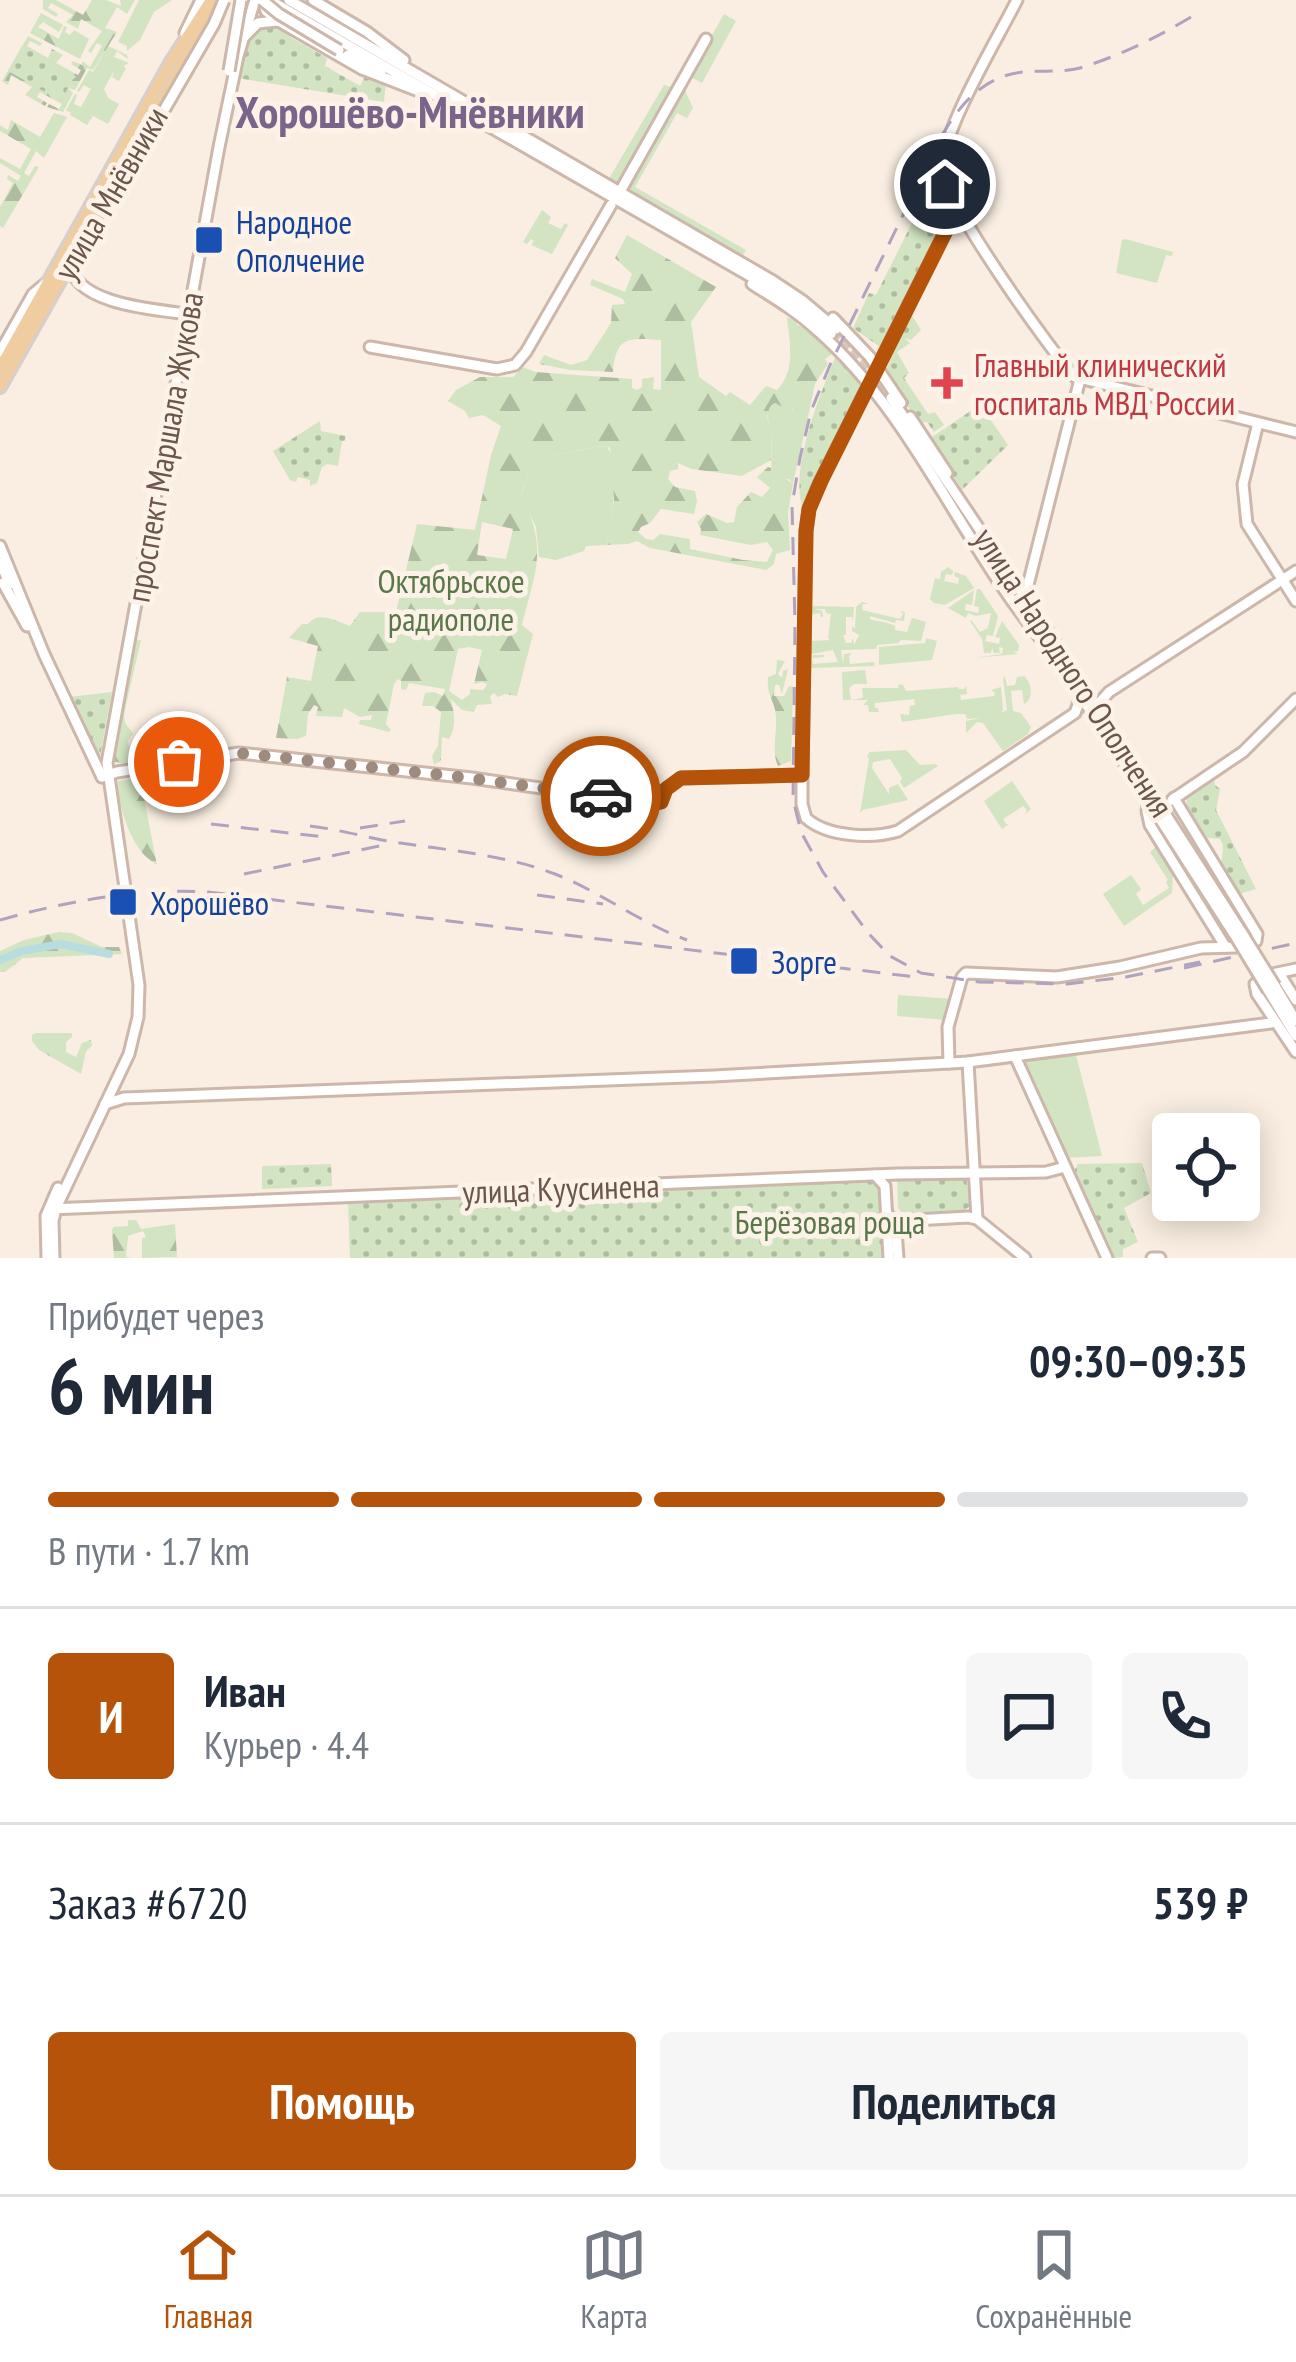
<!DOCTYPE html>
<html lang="ru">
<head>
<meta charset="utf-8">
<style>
  body { margin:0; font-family:"PT Sans Narrow",sans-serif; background:#f6f6f7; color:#1f2937; height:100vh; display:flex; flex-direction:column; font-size:45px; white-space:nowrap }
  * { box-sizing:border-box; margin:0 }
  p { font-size:39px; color:#747a83 }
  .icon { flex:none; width:66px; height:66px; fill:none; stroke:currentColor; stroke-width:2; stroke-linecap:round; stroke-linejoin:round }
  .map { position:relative; height:1258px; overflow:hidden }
  .panel { display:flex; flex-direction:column; background:#fff; flex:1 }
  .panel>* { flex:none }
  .buttons { position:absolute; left:1152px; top:1113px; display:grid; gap:24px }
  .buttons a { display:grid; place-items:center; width:108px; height:108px; border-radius:12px; background:#fff; box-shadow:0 6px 30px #0003; font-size:60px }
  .pin { position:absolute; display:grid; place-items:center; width:102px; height:102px; color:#fff; margin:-51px; border:6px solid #fff; border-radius:50%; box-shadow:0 3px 12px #0007 }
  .courier { position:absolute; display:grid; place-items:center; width:120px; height:120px; margin:-60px; border:9px solid #b45309; border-radius:50%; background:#fff; color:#222; box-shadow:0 3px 15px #0007 }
  .headline em { font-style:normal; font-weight:600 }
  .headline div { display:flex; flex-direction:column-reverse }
  .headline { display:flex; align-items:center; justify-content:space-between; height:204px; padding:0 48px }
  h1 { font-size:78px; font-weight:600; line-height:90px }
  .bar { display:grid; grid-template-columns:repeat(4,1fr); gap:18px 12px; align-content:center; height:144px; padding:0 48px }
  .bar i { height:15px; border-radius:9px; background:#e0e1e3 }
  .bar .on { background:#b45309 }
  .bar p { grid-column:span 4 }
  .line { display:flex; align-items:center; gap:30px; padding:0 48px; border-top:3px solid #e0e1e3 }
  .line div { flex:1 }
  .round { display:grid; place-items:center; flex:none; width:126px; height:126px; border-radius:12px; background:#f6f6f7 }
  .action { display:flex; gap:24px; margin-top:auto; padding:24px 48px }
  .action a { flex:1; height:138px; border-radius:12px; background:#b45309; color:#fff; font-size:48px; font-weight:600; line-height:138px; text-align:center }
  .action a+a { background:#f6f6f7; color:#1f2937 }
  .tabs { display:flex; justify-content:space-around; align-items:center; height:168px; border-top:3px solid #e0e1e3; background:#fff; font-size:33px; color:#747a83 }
  .tabs a { display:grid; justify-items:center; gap:6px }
  .tabs .on { color:#b45309 }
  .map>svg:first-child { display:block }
</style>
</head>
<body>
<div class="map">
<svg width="1296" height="1258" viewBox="0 0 1296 1258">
  <defs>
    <pattern id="forest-firs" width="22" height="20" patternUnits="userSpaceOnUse" patternTransform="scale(3)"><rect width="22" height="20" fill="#d2e4c2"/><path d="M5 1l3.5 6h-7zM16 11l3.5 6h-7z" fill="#aebca0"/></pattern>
    <pattern id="park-dots" width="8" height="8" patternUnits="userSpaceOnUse" patternTransform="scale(3)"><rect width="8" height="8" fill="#d2e4c2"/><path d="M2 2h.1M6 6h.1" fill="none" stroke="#aebca0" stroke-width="1.8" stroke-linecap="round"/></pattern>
  </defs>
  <rect width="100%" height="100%" fill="#f9eee1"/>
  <!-- green -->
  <g fill="#d2e4c2">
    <polygon points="139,0 172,0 154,12 140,40 127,51 127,46 118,42"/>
    <polygon points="724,14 736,21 702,83 689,76"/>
    <polygon points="108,46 127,55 128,59 117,51 114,57 129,63 123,66 126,68 119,81 112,77 115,69 104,89 108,98 119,104 108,124 93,116 87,125 70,115 71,113 66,110 75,94 77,95 74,104 81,107 91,89 84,85 79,92 77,91 89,70 93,72"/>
    <polygon points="664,85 674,88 622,180 617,185 607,182"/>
    <polygon points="683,86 693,108 687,118 677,113 635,187 746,250 743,255 705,238 629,195 627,190"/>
    <polygon points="542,210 551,217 548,223 561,229 565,223 568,225 552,254 531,245 534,241 531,239 527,244 523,242"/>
    <polygon points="1125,239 1173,252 1172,256 1166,255 1157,283 1116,273 1122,240"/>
    <polygon points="775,403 791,406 793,412 803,411 811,403 793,483 789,479 774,482 771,479 772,430 769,426 767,411"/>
    <path d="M606 445C622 466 611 518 606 545L586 546 584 551 556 560 539 557 536 527 521 495 528 476 526 468 536 469 550 456Z"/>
    <polygon points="948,567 953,571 952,575 946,574 944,581 958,584 959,578 954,576 955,572 966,576 974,588 945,605 934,603 930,599 935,578 940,579 941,572"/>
    <polygon points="977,589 980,589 998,616 993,636 987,635 985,641 999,644 1000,638 995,637 1002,621 1019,645 1018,651 1013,652 1018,654 973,658 1002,654 1003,648 999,647 1000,653 994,653 992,648 991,653 984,653 982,639 970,621 971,620 980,632 988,628 991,613 976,616 968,613 966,618 948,608 974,590 972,605 966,604 965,610 978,613 979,607 974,606"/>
    <path d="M862 602 869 604H863L862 610 900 619 903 614 900 611 905 612 904 621 896 620 895 623 870 616V619C878 622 886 621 895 626V630L907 632 912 618 926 622 921 641 901 640 898 643 877 645 876 649 841 650 843 664 844 654 852 653 849 656 850 664 874 662 875 666 811 668 813 655H824V657L812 658 813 664 838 662 833 650 811 654V641L831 640 828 639 831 614 826 613 825 609H815L822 611 823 617H821L820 613 812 614V606L854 607 853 622 852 617H846V635H843L846 643H851L853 638 854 645 859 635 852 631V626L855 629 856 607Z"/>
    <polygon points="926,638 937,641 932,660 879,665 879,647 925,643"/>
    <path d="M865 670 867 684H854L849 688 851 700 863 698 862 688H898L899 684 903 685 906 691 958 687 959 689H964L966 686 967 694 960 695 961 700 994 696 995 693 991 690 1001 687 1003 710 1000 713 1007 710 1003 678 1005 677 1007 686 1015 685 1017 677 1024 676C1032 683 1034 699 1024 704L1022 690 1011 691 1013 711 1021 713 1031 727 1028 734 1003 751 983 723 977 722 966 733V721L980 718 967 719 965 714H956L902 722 900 714 909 715 910 706 915 705 914 699 875 703V708H878L879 712H869L868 705H863L868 700H843L842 672Z"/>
    <polygon points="906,750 920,765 936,764 938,766 904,788 900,782 902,778 890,759 873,762 872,768 889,794 889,788 898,784 908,800 863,810 860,813 869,759 867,756 870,752"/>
    <polygon points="1012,781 1031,809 1025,814 1027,810 1023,806 1003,819 1006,824 1009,824 1002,829 984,801"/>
    <polygon points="1158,845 1173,871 1172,893 1124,926 1103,894 1131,875 1141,889 1136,894 1143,905 1169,888 1166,882 1168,880 1150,852"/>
    <polygon points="898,995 953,999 947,1020 897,1016"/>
    <polygon points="1073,1053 1076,1055 1102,1156 1065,1158 1022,1064 1024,1061"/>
  </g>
  <!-- forest -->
  <g fill="url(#forest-firs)" fill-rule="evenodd">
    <polygon points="43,0 56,0 83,15 92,0 106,0 121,6 120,0 135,0 127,14 117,7 105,28 117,32 93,70 87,68 75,90 68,88 73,93 63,112 47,107 49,104 59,109 62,104 40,92 37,97 47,103 45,106 25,95 32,87 11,75 8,85 2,81 28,36 42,43 40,46 30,41 27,46 48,58 52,49 63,55 56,63 78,75 81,70 71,64 73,61 82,65 82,61 90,67 102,46 97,43 91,53 88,51 102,31 81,19 78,29 66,22 73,15 51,3 48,8 58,14 56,17 43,9"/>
    <polygon points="41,13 63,25 59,32 43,22 38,27 59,39 64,26 67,27 65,32 70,35 74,30 89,39 80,59 30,33"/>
    <polygon points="54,113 67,117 44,158 36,151 24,173 29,176 35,166 39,167 3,228 0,226 0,207 13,183 7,179 8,175 18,181 21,176 0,163 0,158 20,169 31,149 0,131 0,125 8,130 11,120 40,137"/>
    <path d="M627 235 716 287 691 322 699 377 726 396 730 392 750 405 766 386 777 390C796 370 790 345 787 318L795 319 797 325 809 328 831 350 832 354 825 359 828 364 815 384 811 403 802 414 794 413 791 406 783 407 775 403C766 408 765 421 772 429L771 460 742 476 692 469 678 463V469L670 471 668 479 675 487 695 491 697 501 694 514 661 509 650 523 641 527 638 532 646 539 653 540 660 534 690 539V549L743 560 767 562 773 550 767 542 751 545 700 535 701 529 697 522 706 514 727 523 734 522 737 507 751 492 762 497 770 488 757 477 768 467 771 468V479L774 482 785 479 793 483 788 513 790 550 776 554 774 564 766 570 650 548 637 541 628 544 606 545 614 499 610 448 605 445 550 456 536 469H527L528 476 521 494C548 548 536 570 522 625L533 634 517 696 505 694 498 697 494 693 490 696 492 704 477 705 474 712 462 710 451 699C454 712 457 726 449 739L442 737 441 760 434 765 432 756 438 746 441 712 433 706H422L425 693 434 692 443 696 445 689 409 683 406 690 401 689V681L398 679 394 684 386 724 391 730 389 732 359 724 360 720H371L372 715 360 717 344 708 342 717 316 716 318 707 314 705 308 714 306 736 297 739 276 738 287 677 311 681 318 646 289 638 302 624H308C319 610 336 621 350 626L360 612H396L417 524 475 530 491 455 501 426 483 415 469 418 465 411 448 401 456 390 480 377H513L523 367 535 372 632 379V388L637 390 642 387V379L654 377 653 389 661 390V340C629 338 616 335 613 372L570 370 539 364 544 355 571 365 587 360 611 323 612 305 625 304 623 299 590 285 592 279 625 292 632 274 615 258ZM482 522 513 529 506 559 477 555ZM469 647 482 650 474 684 483 682 487 685 483 690 470 689V694L462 700 449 691 458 649Z"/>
    <polygon points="141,640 124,714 125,723 133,733 128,741 129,746 139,745 134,759 138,761 126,764 111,761 134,641"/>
    <path d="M777 660 785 661 778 674 782 678 783 671 788 669 782 694 779 685H775L774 696H784L789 686 793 687 791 761 778 766C770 748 780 725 774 706 770 695 767 691 768 677L776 674Z"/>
    <path d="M184 769 185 776 150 781V788L143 793 157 865C152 861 145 857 141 851 129 837 116 799 118 781Z"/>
    <path d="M576 798 626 807 616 816H632L637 820 624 824 613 823 614 819C608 818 602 820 596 820 579 820 566 811 552 807L553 804 570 806 571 801Z"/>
    <polygon points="59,932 72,933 102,947 119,947 122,954 23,958 5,972 0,972 0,951 24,940"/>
    <polygon points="35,1033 72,1033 72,1037 66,1042 66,1052 76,1057 82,1043 91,1040 92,1046 86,1051 81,1074 39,1050 32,1041 32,1035"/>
    <polygon points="128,1220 136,1220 141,1229 175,1224 177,1257 142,1258 142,1238 146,1237 143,1231 128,1236 126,1257 131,1258 114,1258 112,1230 114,1227 128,1226"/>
  </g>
  <!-- park -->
  <g fill="url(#park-dots)">
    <polygon points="271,24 281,26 291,34 290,37 327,58 325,66 360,86 366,74 386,82 384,102 238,78 248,43 256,28"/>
    <polygon points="22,46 77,77 73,79 63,97 63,102 8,71"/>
    <polygon points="932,183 937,186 954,211 883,349 853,328 869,293 876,295"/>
    <polygon points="911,314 921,330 911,340 905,338 910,343 897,352 909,373 904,378 928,414 935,412 944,425 934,432 927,422 919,423 885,372"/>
    <path d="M837 353 864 384 803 509C789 467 821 393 837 353Z"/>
    <polygon points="978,406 981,406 1008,445 962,490 931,441 932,437"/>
    <polygon points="320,421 321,431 346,436 345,441 342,441 338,466 327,464 322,467 317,483 310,486 310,480 298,477 296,482 290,480 273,451"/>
    <polygon points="112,692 99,762 69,697"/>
    <polygon points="1214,779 1215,785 1220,789 1216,810 1256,889 1236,895 1221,870 1223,845 1220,839 1201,837 1183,806 1187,804 1186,797"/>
    <polygon points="1142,1163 1151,1193 1124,1208 1138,1242 1123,1249 1123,1257 1112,1258 1073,1173 1078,1164"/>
    <polygon points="331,1164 332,1186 262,1189 262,1166"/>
    <polygon points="897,1176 966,1176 970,1206 963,1211 902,1213 898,1208"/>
    <polygon points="877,1180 880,1181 887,1258 350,1258 348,1202"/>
  </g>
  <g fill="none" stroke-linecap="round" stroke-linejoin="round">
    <!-- river -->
    <polyline stroke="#b9dcdf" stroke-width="8" points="0,960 22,951 61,944 109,954"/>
    <!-- secondary-tunnel -->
    <g stroke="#d6c8bc" stroke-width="9" stroke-dasharray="9 4.5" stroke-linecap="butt">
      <polyline points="836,329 871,368"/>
      <polyline points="831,334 865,369 888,404"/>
    </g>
    <!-- secondary casing -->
    <g stroke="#ccb7aa" stroke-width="15">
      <g id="secondary">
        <polyline points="289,0 773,281 803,301 836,329"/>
        <polyline points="313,0 367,32 404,60"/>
        <path d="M1017 0C997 40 944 127 942 168 940 195 1051 352 1075 377L1296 432"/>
        <polyline points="263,1 266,11 277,20 362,69 416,90"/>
        <polyline points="271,1 769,287 799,307 831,334"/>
        <polyline points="185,33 201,0"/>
        <polyline points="245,36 258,23 277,21"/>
        <polyline points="348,55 381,72"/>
        <polyline points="121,183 156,124"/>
        <polyline points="622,188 706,39"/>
        <path d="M958 206 818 486 809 509 806 531 802 775V804L806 818C827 837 872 839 898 831L1075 713 1081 697"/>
        <path d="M71 262C70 304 157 310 188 314"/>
        <path d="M752 284C776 299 799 313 819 332 919 421 965 554 1053 653"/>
        <polyline points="833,318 870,357 901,403"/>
        <polyline points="370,347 497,369 515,365 526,352 611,205"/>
        <polyline points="0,352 33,294 45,284"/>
        <polyline points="891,398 1038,616 1242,933"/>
        <polyline points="910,417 947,473"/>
        <polyline points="1258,423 1243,484 1247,524 1296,601"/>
        <polyline points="0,546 44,654 102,777"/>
        <polyline points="0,563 10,584"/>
        <polyline points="3,583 27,626"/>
        <polyline points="1027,599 1027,589 1080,379"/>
        <polyline points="1052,651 1234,934"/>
        <polyline points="1100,710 1101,701 1109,692 1296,571"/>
        <polyline points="102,777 117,772 239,753 472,778 651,804 661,802 666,789 681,778 802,775"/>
        <polyline points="1172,800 1243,752 1296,699"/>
        <polyline points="1149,801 1147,811 1150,825 1225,946"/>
        <polyline points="1272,974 1296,969"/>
        <polyline points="1275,986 1296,1021"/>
        <polyline points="1268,990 1296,1036"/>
        <polyline points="1296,1000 1282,978 1259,981 1255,984 1257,994 1296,1052"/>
        <polyline points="1015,1056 1107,1258"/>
        <polyline points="968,1062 977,1219"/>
        <polyline points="949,1063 948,1027 962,977 966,973 1057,977 1120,967 1201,948 1236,947 1256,941 1257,934 1174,798"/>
        <polyline points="105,1104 124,1098 714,1076 968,1062 1271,1023"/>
        <polyline points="875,1175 885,1186 889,1258"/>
        <polyline points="50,1209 897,1174 1046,1172 1065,1167"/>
        <polyline points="887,1213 891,1219 897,1221 968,1217 977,1219"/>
        <polyline points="977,1219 1025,1258"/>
        <polyline points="47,1258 46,1216 58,1188"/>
        <polyline points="54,1258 53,1221 56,1208 129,1054 138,1017 139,985 107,763 219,147 238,56 255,0"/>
        <polyline points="898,1258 896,1230 906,1221"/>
        <polyline points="1152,1258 1160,1258"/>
      </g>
    </g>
    <!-- primary casing -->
    <g stroke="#d6cfcd" stroke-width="16">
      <g id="primary">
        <polyline points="0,368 172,60 211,0"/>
        <polyline points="0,387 199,35 219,5"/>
      </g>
    </g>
    <!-- secondary -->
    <use href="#secondary" stroke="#fff" stroke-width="9"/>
    <!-- primary -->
    <use href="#primary" stroke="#f0cda1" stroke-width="10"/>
    <!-- rail -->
    <g stroke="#b0a3bf" stroke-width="3" stroke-dasharray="18 12" stroke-linecap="butt">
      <path d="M1191 17C1156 38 1119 56 1080 68 1061 73 1042 70 1023 72 983 76 958 106 940 139L830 365 811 411 800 458 792 505 795 624 793 799 801 832 823 872 869 934 890 956 921 973 979 982 1067 984 1126 977 1200 962"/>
      <polyline points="211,824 324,837"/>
      <path d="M310 826C335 829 358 835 382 840 440 850 500 853 555 874 601 892 640 923 687 940"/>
      <polyline points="360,828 405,821"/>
      <polyline points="244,874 389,844"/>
      <polyline points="537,895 603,904"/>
      <path d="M0 920C68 901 138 888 208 892L916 977"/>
      <polyline points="1184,968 1296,943"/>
    </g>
    <!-- secondary-bridge casing -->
    <g stroke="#ccb7aa" stroke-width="15" stroke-linecap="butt">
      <g id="secondary-bridge">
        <polyline points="262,0 279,14 339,50"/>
        <polyline points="229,71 241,0"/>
        <polyline points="156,124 214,24 224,0"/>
        <polyline points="1242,933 1275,986"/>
        <polyline points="1234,934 1268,990"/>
      </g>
    </g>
    <!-- secondary-bridge -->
    <use href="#secondary-bridge" stroke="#fff" stroke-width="9"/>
  </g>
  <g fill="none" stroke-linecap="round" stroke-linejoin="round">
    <!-- done -->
    <polyline stroke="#9d8b80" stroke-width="12" stroke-dasharray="0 21.6" points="179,762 239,753 461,777 601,796"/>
    <!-- route -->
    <polyline stroke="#b45309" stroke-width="15" points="601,796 651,804 661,802 666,789 681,778 802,775 806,531 809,509 821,481 955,213 958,206 945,184"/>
  </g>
  <!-- markers -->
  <g fill="#1a4fb4" stroke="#fcf2e7" stroke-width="4.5">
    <rect x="194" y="225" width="30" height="30" rx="6"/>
    <rect x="108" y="887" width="30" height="30" rx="6"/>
    <rect x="729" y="946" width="30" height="30" rx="6"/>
  </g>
  <path fill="#e0444e" stroke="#fcf2e7" stroke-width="4.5" d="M941 365h12v12h12v12h-12v12h-12v-12h-12v-12h12z"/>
  <g text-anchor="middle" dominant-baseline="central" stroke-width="10" stroke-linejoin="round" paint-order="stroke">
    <!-- street labels -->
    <g font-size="33" fill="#6c554c" stroke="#fcf2e7">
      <text transform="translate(110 193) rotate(-60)">улица Мнёвники</text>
      <text transform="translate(164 447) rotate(-80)">проспект Маршала Жукова</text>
      <text transform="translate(1074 672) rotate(57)">улица Народного Ополчения</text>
      <text transform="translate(561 1188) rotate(-2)">улица Куусинена</text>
    </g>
    <!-- transit labels -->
    <g font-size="33" fill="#164399" stroke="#fcf2e7" text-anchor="start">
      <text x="236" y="221">Народное<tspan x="236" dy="38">Ополчение</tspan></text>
      <text x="150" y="902">Хорошёво</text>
      <text x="771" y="961">Зорге</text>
    </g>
    <!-- health labels -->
    <g font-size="33" fill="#be3a42" stroke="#fcf2e7" text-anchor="start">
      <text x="974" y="364">Главный клинический<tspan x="974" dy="38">госпиталь МВД России</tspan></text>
    </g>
    <!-- park labels -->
    <g font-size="33" fill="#597748" stroke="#fcf2e7">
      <text x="451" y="580">Октябрьское<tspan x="451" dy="38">радиополе</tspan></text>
      <text x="830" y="1221">Берёзовая роща</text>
    </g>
    <!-- district labels -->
    <g font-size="45" font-weight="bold" fill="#7a6489" stroke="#fcf2e7">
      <text x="410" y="111">Хорошёво-Мнёвники</text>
    </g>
  </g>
</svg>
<div class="buttons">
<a><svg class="icon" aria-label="locate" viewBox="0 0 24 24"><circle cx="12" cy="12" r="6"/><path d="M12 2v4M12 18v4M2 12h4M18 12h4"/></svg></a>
</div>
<div class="pin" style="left:179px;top:762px;background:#ea580c"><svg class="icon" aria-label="bag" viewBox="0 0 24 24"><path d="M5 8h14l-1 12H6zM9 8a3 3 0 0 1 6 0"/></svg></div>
<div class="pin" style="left:945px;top:184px;background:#1f2937"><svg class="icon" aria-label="home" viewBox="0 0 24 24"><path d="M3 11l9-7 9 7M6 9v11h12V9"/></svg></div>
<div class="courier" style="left:601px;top:796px"><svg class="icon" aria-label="car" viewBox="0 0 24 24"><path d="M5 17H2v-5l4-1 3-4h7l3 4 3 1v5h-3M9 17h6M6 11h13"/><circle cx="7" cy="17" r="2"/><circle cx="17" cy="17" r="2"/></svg></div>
</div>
<section class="panel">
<div class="headline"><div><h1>6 мин</h1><p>Прибудет через</p></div><em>09:30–09:35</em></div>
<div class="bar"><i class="on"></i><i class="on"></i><i class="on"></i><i></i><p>В пути · 1.7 km</p></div>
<div class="line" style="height:216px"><b class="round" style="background:#b45309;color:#fff">И</b><div><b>Иван</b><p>Курьер · 4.4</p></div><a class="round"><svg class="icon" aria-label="chat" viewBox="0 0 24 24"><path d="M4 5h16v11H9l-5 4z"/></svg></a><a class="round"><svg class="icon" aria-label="phone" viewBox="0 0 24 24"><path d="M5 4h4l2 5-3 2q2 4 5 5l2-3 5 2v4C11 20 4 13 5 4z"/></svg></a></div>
<div class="line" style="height:156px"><div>Заказ #6720</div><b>539 ₽</b></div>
<div class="action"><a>Помощь</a><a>Поделиться</a></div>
</section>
<nav class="tabs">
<a class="on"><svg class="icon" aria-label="home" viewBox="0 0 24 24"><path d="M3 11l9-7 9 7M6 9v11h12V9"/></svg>Главная</a>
<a><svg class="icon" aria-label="map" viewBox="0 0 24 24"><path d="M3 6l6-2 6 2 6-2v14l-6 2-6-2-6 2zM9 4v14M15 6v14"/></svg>Карта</a>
<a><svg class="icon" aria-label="saved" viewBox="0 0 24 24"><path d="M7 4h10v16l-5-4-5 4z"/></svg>Сохранённые</a>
</nav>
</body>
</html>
